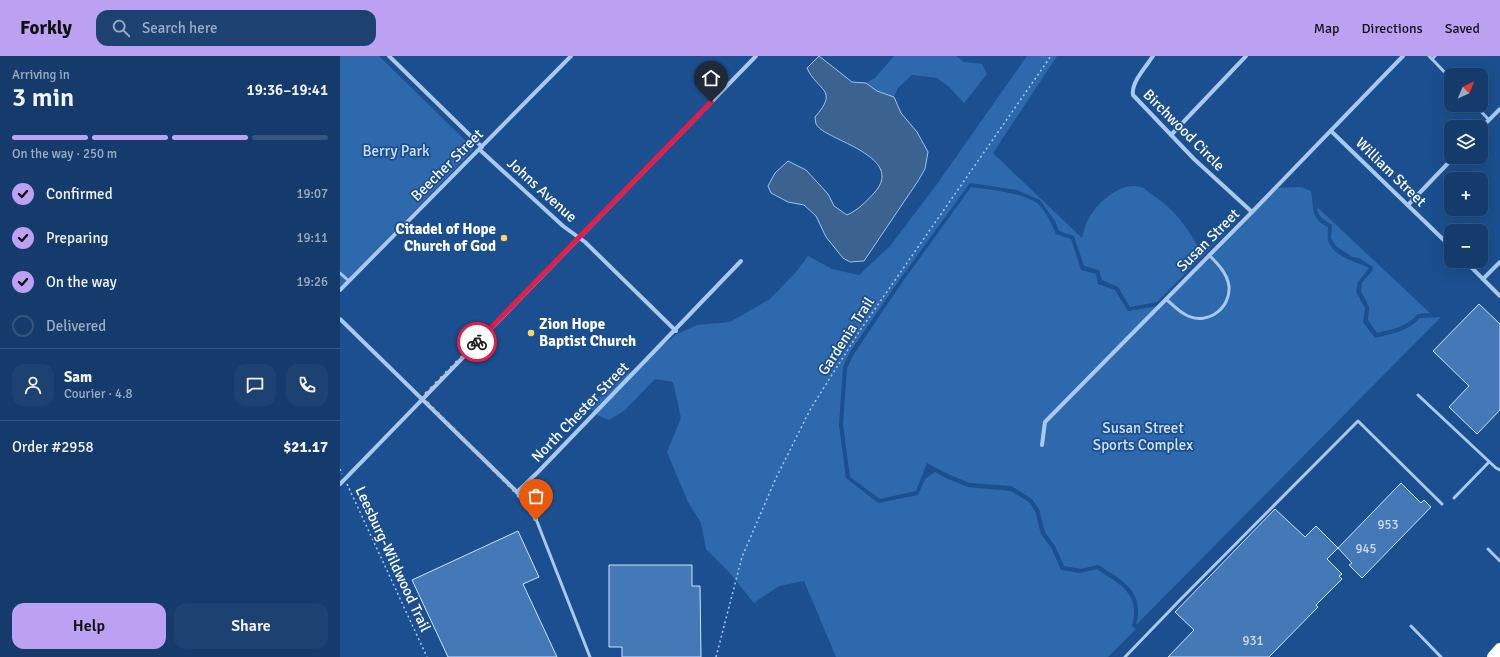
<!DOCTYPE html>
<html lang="en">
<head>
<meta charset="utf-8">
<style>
  body { margin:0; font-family:Signika,sans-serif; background:#1d4271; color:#f1f3f6; height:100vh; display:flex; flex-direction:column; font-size:15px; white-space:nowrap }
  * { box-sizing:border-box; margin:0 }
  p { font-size:13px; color:#9dadc1 }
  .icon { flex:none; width:22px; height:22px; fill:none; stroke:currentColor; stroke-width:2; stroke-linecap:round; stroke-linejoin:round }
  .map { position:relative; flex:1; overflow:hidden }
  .sheet { display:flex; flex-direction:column; background:#143b6b; width:340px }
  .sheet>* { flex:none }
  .needle { width:26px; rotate:44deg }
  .buttons { position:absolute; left:1104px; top:12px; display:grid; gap:8px }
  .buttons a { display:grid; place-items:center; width:44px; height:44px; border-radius:8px; background:#143b6b; box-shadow:0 4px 16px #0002,0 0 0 1px #33557e; font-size:20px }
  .pin { position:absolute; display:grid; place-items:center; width:34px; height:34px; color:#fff; margin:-41px -17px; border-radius:50% 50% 50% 0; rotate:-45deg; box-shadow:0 0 4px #0007 }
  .pin .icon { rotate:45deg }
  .courier { position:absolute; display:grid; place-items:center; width:40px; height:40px; margin:-20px; border:3px solid #e11d48; border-radius:50%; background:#fff; color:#222; box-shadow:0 1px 5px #0007 }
  .head em { font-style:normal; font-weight:600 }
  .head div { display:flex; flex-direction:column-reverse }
  .head { display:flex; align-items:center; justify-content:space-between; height:68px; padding:0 12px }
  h1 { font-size:26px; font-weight:600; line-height:30px }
  .bar { display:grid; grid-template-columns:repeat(4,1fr); gap:6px 4px; align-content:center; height:48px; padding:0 12px }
  .bar i { height:5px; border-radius:3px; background:#33557e }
  .bar .active { background:#bca0f2 }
  .bar p { grid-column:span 4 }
  .line { display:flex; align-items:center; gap:10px; padding:0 12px; border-top:1px solid #33557e }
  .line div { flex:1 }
  .round { display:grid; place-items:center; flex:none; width:42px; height:42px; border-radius:12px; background:#1d4271 }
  ol { padding:0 12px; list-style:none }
  li { display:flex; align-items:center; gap:12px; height:44px }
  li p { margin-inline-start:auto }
  li .icon { padding:4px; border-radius:50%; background:#bca0f2; color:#111; stroke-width:4 }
  li:last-child { color:#9dadc1 }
  li i { width:22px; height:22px; border:2px solid #33557e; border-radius:50% }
  .action { display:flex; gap:8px; margin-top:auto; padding:8px 12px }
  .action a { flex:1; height:46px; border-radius:12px; background:#bca0f2; color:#111; font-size:16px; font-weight:600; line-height:46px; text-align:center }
  .action a+a { background:#1d4271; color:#f1f3f6 }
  header { display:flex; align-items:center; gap:24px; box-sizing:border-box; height:56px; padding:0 20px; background:#bca0f2; color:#111 }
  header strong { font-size:19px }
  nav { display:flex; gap:22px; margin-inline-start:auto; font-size:14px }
  .search { width:280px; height:36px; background:#1d4271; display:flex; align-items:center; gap:10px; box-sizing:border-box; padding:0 14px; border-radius:12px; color:#9dadc1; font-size:15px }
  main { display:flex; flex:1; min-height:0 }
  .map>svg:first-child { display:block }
</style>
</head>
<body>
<header>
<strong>Forkly</strong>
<div class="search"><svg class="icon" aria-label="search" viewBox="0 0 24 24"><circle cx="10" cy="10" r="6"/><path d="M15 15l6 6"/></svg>Search here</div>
<nav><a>Map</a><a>Directions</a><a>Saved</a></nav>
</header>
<main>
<section class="sheet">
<div class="head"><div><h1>3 min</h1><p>Arriving in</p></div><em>19:36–19:41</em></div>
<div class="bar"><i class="active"></i><i class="active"></i><i class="active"></i><i></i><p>On the way · 250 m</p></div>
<ol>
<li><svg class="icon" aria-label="check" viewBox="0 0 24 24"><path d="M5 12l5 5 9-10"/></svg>Confirmed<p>19:07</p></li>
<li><svg class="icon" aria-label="check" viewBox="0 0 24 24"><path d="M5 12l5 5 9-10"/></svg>Preparing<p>19:11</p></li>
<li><svg class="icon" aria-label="check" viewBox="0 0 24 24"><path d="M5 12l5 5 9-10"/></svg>On the way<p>19:26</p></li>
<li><i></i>Delivered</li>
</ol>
<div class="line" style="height:72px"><a class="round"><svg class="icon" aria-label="person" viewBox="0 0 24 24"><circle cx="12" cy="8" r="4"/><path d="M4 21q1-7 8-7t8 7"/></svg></a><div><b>Sam</b><p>Courier · 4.8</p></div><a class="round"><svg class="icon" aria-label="chat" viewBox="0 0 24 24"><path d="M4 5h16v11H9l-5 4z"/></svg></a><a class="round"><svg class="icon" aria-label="phone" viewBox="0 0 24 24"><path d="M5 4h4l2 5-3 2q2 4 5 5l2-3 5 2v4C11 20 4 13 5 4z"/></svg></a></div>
<div class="line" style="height:52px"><div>Order #2958</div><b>$21.17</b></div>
<div class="action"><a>Help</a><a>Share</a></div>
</section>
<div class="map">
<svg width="1160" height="601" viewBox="0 0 1160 601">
  <rect width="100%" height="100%" fill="#1b4f8f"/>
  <!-- green -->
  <g fill="#2e69ad">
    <polygon points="0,0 39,0 134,93 0,232"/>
    <polygon points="554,0 616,0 624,6 642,8 647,18 624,47 609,31 597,22 572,19 558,32 554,41 537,35 526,27 535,22"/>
    <path d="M687 0H717L653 97 742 182C744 176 745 168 749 162 758 146 781 125 801 131 805 132 808 136 811 138 835 153 850 174 862 199L899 163 817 246 790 251 778 231 762 224 759 214 744 210 734 180 719 175 715 165 700 144 677 134 630 127 558 226 510 296 503 311 499 369 506 422 538 447 578 439 585 423 595 416 608 423 628 431 671 435 689 446 695 455 701 478 712 493 721 514 740 517 757 513C772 524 793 532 794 554 795 559 793 565 792 570L796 573 768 601H496L464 525 439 530 414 547 388 515 366 493 361 467 348 446 327 396 341 362 333 326 315 323 284 355 269 364 254 358 250 348 337 278 357 269 390 266 430 243 456 216 468 200 492 213 519 219 550 190 597 128Z"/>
    <path d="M631 131C650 134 681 136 697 147 704 152 713 170 716 178L731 183 741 214 756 218 758 228 775 234 788 255 819 250 935 132 961 131 971 135C974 151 970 163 988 171 988 175 987 181 988 184 993 201 1015 205 1029 212L1018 226 1016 236 1025 252 1023 266 1035 282C1051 278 1069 275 1080 262L1101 261 796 569C797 564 799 558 798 553 797 530 775 520 758 509L741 513 724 510 715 490 705 476 699 453 692 443 671 430 630 427 610 419 587 407 576 435 540 443 510 421 503 368 507 312 514 298 561 228Z"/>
    <path d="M977 151 1090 257 1078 258C1066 271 1053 273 1037 277L1028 264 1029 251 1021 235 1022 227 1032 215 1033 211 1019 202 1012 201 996 190 991 182 992 169C985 164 977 161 977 151Z"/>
  </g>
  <!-- water -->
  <path fill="#3c6290" stroke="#9cc4f0" d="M479 0 512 26 526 27 537 35 554 41 561 57 577 76 588 96 585 113 578 125 524 205 510 206 503 202 486 181 476 160 464 149 448 146 431 137 428 130 435 117 448 105 466 114 488 138 494 150 507 159C518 154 527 145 535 136 562 105 504 88 485 76 481 74 478 71 476 68L475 61C500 33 477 35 467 12Z"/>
  <!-- building -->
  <g fill="#4478b7" stroke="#cfe3fa">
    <polygon points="1139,248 1160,268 1160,354 1137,378 1109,351 1129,330 1093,295"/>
    <polygon points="1061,427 1081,447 1084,444 1091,451 1022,522 1009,509 1012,507 998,492 987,503 1002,518 999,520 1002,523 976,549 978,551 929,601 828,601 854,574 835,556 935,453 965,481 976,470 998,492"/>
    <polygon points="178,475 199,521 183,528 217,601 108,601 72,524"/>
    <polygon points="269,509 352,509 352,530 360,530 361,601 282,601 282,591 269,591"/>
  </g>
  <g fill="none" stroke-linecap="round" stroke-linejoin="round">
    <!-- path -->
    <g stroke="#a9c9ee" stroke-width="1.5" stroke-dasharray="2 3" stroke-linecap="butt">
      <polyline points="0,413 2,418"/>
      <polyline points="7,428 87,601"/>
      <polyline points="376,601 402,501 436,422 471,352 521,273 711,0"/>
    </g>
    <!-- lane -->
    <g stroke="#a9c9ee" stroke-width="3">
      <polyline points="1089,0 1092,3 1095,0"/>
      <polyline points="1092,3 1111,23"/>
      <polyline points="1135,49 1149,64"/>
      <polyline points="0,217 9,225"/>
      <path d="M826 243C833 249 839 256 848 260 868 269 891 252 889 230 887 217 878 208 869 199"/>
      <polyline points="1078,339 1156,412 1160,414"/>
      <polyline points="1114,442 1149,406"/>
      <polyline points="196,463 250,601"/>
      <polyline points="1148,493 1160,505"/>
      <polyline points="1071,570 1101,601"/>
      <polyline points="785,601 840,544 1018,365 1102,448"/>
    </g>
    <!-- street -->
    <g stroke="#a9c9ee" stroke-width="4">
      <polyline points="49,0 142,91"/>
      <path d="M813 0C806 11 791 26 793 39L854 103 912 156"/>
      <polyline points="1141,72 1160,53"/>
      <polyline points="991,75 1111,191"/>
      <polyline points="831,79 906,0"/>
      <polyline points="140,94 223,170 245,186 336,275"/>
      <polyline points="1068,149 1114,101"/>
      <polyline points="1125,205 1160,240"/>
      <polyline points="1143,223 1160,206"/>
      <polyline points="0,234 231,0"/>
      <polyline points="0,263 177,436 196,463"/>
      <polyline points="702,389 705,366 912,156 1063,0"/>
      <polyline points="0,428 416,0"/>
      <polyline points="177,436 198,416 401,205"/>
    </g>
    <!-- highway -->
    <polyline stroke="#fff" stroke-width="12" points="1153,601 1160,593"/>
  </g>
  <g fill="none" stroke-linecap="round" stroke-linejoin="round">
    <!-- done -->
    <polyline stroke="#afc1d8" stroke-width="4" stroke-dasharray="0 7.2" points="137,286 82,342 176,436 196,464"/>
    <!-- route -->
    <polyline stroke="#e11d48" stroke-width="5" points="137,286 371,46"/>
  </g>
  <!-- markers -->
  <g fill="#ffd166" stroke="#1b4f8f" stroke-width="1.5">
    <circle cx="164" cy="182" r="4"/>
    <circle cx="191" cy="277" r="4"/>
  </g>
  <g text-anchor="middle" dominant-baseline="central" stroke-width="3.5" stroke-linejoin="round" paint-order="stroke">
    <!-- number labels -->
    <g font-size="13" fill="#d0dded">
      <text x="1048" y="469">953</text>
      <text x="1026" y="493">945</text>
      <text x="913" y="585">931</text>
    </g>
    <!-- street labels -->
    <g font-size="15" fill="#fff" stroke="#1b4f8f">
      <text transform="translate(844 74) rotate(45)">Birchwood Circle</text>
      <text transform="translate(107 109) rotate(-45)">Beecher Street</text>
      <text transform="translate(1051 116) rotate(44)">William Street</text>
      <text transform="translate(202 134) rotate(42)">Johns Avenue</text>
      <text transform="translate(868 184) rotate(-45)">Susan Street</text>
      <text transform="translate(506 280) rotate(-57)">Gardenia Trail</text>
      <text transform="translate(240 356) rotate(-46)">North Chester Street</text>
      <text transform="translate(53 503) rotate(65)">Leesburg-Wildwood Trail</text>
    </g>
    <!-- park labels -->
    <g font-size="15" fill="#cfe3fa" stroke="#1b4f8f">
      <text x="56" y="95">Berry Park</text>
      <text x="803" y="372">Susan Street<tspan x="803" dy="17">Sports Complex</tspan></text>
    </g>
    <!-- poi labels -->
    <g font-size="15" font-weight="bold" fill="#fff" stroke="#1b4f8f" text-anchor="end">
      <text x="156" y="173">Citadel of Hope<tspan x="156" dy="17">Church of God</tspan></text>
      <text x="199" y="268" text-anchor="start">Zion Hope<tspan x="199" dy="17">Baptist Church</tspan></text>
    </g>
  </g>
</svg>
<div class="buttons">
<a><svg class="needle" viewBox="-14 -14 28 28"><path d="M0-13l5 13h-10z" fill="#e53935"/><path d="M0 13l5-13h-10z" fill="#9dadc1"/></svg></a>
<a><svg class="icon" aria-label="layers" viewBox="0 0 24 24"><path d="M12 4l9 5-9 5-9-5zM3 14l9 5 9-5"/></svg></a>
<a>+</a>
<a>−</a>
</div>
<div class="pin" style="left:196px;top:464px;background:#ea580c"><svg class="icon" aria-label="bag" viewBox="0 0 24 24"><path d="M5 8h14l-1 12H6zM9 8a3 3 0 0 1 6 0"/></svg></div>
<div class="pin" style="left:371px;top:46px;background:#1f2937"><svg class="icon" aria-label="home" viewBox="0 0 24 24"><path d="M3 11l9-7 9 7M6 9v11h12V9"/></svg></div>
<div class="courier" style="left:137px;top:286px"><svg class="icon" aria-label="bike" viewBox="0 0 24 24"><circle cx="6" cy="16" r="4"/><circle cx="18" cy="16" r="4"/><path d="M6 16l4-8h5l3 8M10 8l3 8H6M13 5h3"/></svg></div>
</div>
</main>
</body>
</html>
